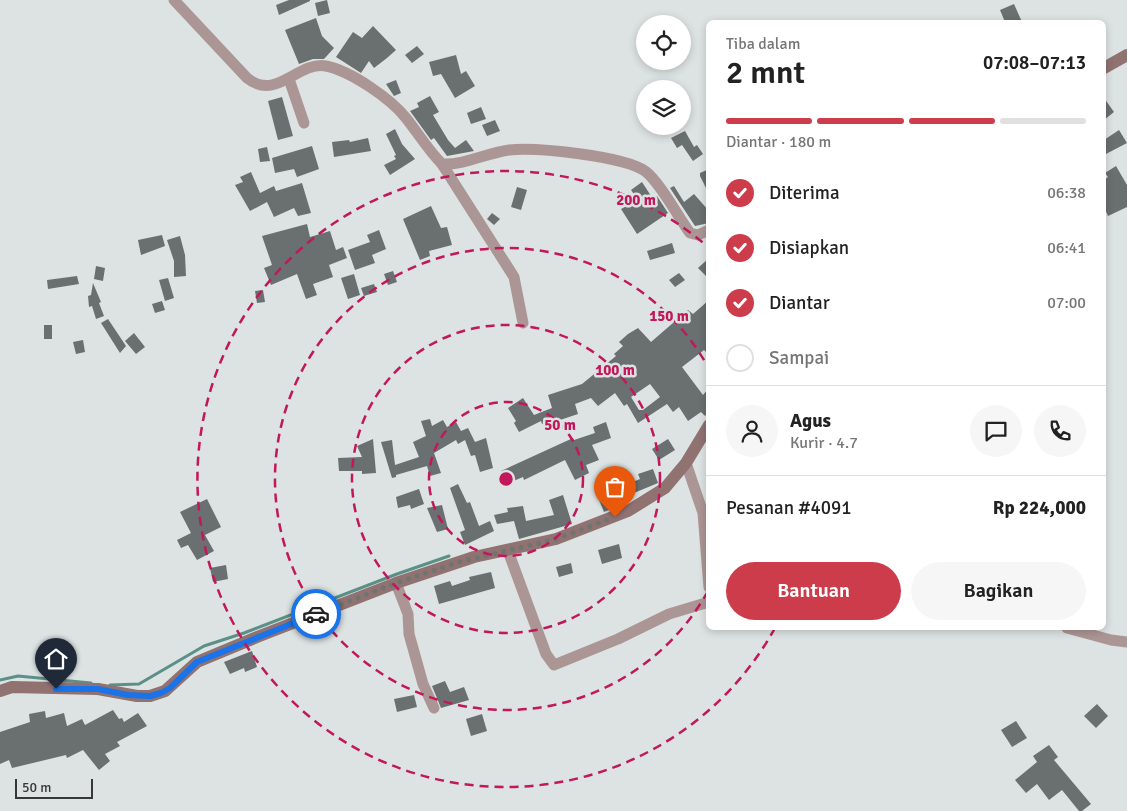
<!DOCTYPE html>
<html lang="id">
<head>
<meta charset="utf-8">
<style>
  body { margin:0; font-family:Signika,sans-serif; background:#f6f6f6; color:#222; height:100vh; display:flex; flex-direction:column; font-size:19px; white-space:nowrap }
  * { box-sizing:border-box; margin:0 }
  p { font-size:16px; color:#767676 }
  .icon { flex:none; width:28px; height:28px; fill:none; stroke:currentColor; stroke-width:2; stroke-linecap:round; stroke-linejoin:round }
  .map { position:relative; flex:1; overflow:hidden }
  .panel { position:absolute; left:706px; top:20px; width:400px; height:610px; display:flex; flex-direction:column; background:#fff; border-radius:8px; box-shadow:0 2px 8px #0003 }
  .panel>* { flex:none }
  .buttons { position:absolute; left:636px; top:15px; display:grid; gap:10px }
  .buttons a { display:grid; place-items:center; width:55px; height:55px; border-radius:50%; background:#fff; box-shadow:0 2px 8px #0003; font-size:25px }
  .scale { position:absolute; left:15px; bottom:12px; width:78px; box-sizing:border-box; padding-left:5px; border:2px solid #353837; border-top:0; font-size:14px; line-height:18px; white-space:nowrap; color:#353837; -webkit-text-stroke:4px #dce3e2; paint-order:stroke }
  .pin { position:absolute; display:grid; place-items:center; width:42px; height:42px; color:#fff; margin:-51px -21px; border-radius:50% 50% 50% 0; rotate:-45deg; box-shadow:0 0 5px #0007 }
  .pin .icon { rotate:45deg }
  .courier { position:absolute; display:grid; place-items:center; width:50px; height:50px; margin:-25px; border:4px solid #1a73e8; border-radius:50%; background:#fff; color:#222; box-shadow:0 1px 6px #0007 }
  .head em { font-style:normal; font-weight:600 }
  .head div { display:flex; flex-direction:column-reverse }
  .head { display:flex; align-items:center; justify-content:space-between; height:85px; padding:0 20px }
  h1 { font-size:32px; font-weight:600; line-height:38px }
  .bar { display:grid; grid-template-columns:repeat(4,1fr); gap:8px 5px; align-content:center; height:60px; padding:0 20px }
  .bar i { height:6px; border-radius:4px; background:#e0e0e0 }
  .bar .selected { background:#cc3c4b }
  .bar p { grid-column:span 4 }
  .line { display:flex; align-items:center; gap:12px; padding:0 20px; border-top:1px solid #e0e0e0 }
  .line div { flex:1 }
  .round { display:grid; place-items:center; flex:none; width:52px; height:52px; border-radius:26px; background:#f6f6f6 }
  ol { padding:0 20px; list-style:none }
  li { display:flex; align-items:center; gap:15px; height:55px }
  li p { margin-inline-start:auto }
  li .icon { padding:5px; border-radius:50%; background:#cc3c4b; color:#fff; stroke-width:4 }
  li:last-child { color:#767676 }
  li i { width:28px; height:28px; border:2px solid #e0e0e0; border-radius:50% }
  .action { display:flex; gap:10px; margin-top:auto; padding:10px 20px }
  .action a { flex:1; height:58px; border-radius:30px; background:#cc3c4b; color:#fff; font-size:20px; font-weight:600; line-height:58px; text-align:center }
  .action a+a { background:#f6f6f6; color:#222 }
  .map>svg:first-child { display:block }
</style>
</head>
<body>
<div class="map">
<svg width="1127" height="811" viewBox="0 0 1127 811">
  <rect width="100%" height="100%" fill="#dce3e2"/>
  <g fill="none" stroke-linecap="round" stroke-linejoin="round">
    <!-- stream -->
    <g stroke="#5b9089" stroke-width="3">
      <polyline points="0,680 18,676 91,683"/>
      <polyline points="110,685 139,684 204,646 244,633 397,574 449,556"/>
    </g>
  </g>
  <!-- building -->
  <g fill="#6a706f" fill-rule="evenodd">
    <polygon points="289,0 310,0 310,1 279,15 276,5"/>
    <polygon points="327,0 330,13 318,16 315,3"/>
    <polygon points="1014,4 1022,22 1005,22 1000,10"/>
    <polygon points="316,18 322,36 334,48 324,59 313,59 299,64 285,30"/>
    <polygon points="373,26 396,50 387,58 374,68 369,61 361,73 336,57 353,32 362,38"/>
    <polygon points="417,46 424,54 412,63 405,55"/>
    <polygon points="456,55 461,74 466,71 475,86 455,98 441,74 433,76 429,62"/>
    <polygon points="396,80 401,93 394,96 386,84"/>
    <polygon points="430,96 439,112 433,115 448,140 455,148 466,140 474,151 447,156 434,138 431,140 410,111 419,107 417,103"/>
    <polygon points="282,97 293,136 278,140 268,101"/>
    <polygon points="1104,98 1114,112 1104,120"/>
    <polygon points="481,107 486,119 471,124 467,113"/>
    <polygon points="495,120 500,131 487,136 482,125"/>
    <polygon points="395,129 402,144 415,159 390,175 384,165 396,159 394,156 396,155 386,134"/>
    <polygon points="1119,130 1127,143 1104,155 1104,140"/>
    <polygon points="685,131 694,147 697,145 703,154 693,161 682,145 677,148 671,138"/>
    <polygon points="368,138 371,151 334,157 332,142 349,140 350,142"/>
    <polygon points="312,146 319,169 297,177 294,169 275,173 272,158"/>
    <polygon points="267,147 270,161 260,162 258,149"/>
    <polygon points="1116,166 1127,185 1127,207 1108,216 1104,207 1104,180 1108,177 1105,173"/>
    <polygon points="709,169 709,194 700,176 700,173"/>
    <polygon points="251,172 260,193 274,186 276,191 302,183 311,213 298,216 294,208 274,217 267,202 250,211 235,185 243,182 240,177"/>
    <polygon points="642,182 653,199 657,196 668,213 637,234 621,209 638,200 631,190"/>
    <polygon points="674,186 684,202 694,194 709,211 709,223 695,226 670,188"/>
    <polygon points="517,187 527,190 521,210 511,207"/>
    <polygon points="431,206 441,228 447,227 452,245 429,251 430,256 420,260 403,219"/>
    <polygon points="492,213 500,219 494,225 487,219"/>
    <polygon points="307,224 310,237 330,231 336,250 343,247 347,258 329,265 333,277 313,284 317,295 306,299 297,274 271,285 264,268 272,265 262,236"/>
    <polygon points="379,230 386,249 372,255 375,263 355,270 348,250 370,242 367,235"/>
    <polygon points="162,235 165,246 141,255 138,240"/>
    <polygon points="180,236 185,255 186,276 174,277 174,261 167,240"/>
    <polygon points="672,243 675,253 650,260 647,251"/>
    <polygon points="709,258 709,279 698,268"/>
    <polygon points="96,266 105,268 103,281 94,279"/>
    <polygon points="393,271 397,282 388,285 384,274"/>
    <polygon points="679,273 685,280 675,287 669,280"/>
    <polygon points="354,274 360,295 348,299 341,278"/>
    <polygon points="77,276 79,284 48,289 47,280"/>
    <polygon points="168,278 174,298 165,301 159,280"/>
    <polygon points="93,283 101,302 99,303 104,316 96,319 92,306 89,307 88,296 91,295"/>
    <polygon points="374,284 377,292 364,296 361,288"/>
    <polygon points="263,290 265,302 257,303 255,291"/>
    <path d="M709 300V355L704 350 682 367 703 395 709 388V411L705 416 701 412 688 421 679 407 673 412 667 404 638 423 627 404 624 406 615 393 598 406 591 398 575 404 578 414 554 422 553 420 542 424 541 421 519 432 514 423 516 421 508 408 523 398 534 415 552 408 548 395 582 384 616 356 614 354 623 346 619 342 628 334 638 328 651 342 688 310 693 314ZM650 384 660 397 643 410H639L631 397Z"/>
    <polygon points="162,301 165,310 155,313 152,304"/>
    <polygon points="108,319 126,346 120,353 101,323"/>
    <rect x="44" y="325" width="8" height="14"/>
    <polygon points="134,333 145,347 136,354 125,341"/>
    <polygon points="83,340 85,352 76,354 73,342"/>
    <polygon points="430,419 432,426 443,420 447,427 456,422 461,431 468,428 475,442 486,438 493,468 480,472 475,455 471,456 465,440 458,444 456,440 434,453 441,473 430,476 427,466 396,475 396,477 392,478 381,442 392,440 395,465 419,457 413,442 426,436 421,421"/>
    <polygon points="606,422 611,438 592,445 599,460 586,465 589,473 575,480 565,460 524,480 523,477 506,484 501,471 573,438 574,440 595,433 593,427"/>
    <polygon points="373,439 376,473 362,474 362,471 339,471 338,458 362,457 357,446"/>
    <polygon points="668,439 675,450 659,460 652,449"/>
    <polygon points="653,469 658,483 629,495 625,485 640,479 638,474"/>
    <polygon points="458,484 467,503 470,502 479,526 490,521 494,531 465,545 460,532 465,530 450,488"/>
    <polygon points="419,489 424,504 411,509 410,505 398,508 396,497"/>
    <polygon points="610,491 616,507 604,512 597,495"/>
    <polygon points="563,495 572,524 519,539 514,521 497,524 494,515 508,512 507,508 523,506 526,521 554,515 549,500"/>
    <polygon points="207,499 221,527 205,535 214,551 197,560 188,545 181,548 177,540 191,533 180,512"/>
    <polygon points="442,505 448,529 437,532 427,508"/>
    <polygon points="619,544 622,558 602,564 598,550"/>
    <polygon points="571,563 573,573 559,577 556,567"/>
    <polygon points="226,565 228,579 213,582 210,568"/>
    <polygon points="491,572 495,588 439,604 434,586 450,581 452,586 470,580 469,577"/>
    <polygon points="252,651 257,667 245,672 244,668 230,674 224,662"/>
    <polygon points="445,681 450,692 464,687 469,700 441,708 432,686"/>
    <polygon points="414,695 417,707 397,712 394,699"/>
    <polygon points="1097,704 1108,716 1096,728 1084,716"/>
    <polygon points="113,710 119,719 122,718 124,722 138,713 147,726 117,742 120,746 105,754 110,761 99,770 83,750 67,758 66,755 12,768 9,760 0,764 0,732 30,722 29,714 45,711 46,718 64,713 67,726 82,719 85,725"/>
    <polygon points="482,714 487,731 471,736 466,719"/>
    <polygon points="1016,721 1027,738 1012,747 1001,730"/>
    <polygon points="1049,745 1058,757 1054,760 1091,804 1082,811 1079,811 1062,790 1049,800 1037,784 1026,793 1015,780 1037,762 1033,756"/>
  </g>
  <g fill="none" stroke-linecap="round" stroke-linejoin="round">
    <!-- street -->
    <g stroke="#ac9695" stroke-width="11">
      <path d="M174 0 247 78C277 102 297 61 326 66 351 71 391 99 406 118 418 133 428 150 442 164 465 165 487 153 509 150 537 147 623 156 645 171 660 182 678 217 690 233L698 235 709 230"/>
      <polyline points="289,79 304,123"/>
      <polyline points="442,164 514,277 523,323"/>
      <polyline points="686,463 703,513 709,587"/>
      <polyline points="508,551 546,654 554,665 618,639 669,614 709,602"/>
      <polyline points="396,583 408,614 409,634 423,684 434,708"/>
      <polyline points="1067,628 1111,640 1127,642"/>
    </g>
    <!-- secondary -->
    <g stroke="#907271" stroke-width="12">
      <polyline points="1104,68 1127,55"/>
      <polyline points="0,691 12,687 98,689 137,696 150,696 165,691 197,662 257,637 396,583 474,557 556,539 628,511 665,488 686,463 709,425"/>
    </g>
  </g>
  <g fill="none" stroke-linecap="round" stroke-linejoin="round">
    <!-- done -->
    <polyline stroke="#6f7473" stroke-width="5" stroke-dasharray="0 9" points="316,614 396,583 459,562 556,539 615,517"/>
    <!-- route -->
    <polyline stroke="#1a73e8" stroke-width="6" points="56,689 98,689 128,695 150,696 161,693 170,688 197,662 316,614"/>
  </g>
  <!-- distance rings -->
  <g fill="none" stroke="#c2185b" stroke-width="2.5" stroke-dasharray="9 6">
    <circle cx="506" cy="479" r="77"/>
    <circle cx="506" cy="479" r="154"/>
    <path d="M708 591A231 231 0 1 1 708 367"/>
    <path d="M775 628A308 308 0 1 1 708 247"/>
  </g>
  <circle cx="506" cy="479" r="8" fill="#c2185b" stroke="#dce3e2" stroke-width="2.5"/>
  <g font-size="15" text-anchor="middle" font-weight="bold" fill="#c2185b" stroke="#dce3e2" stroke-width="5" stroke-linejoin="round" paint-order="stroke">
    <text x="636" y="205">200 m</text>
    <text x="669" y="321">150 m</text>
    <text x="615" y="375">100 m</text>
    <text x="560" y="430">50 m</text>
  </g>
</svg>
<div class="buttons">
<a><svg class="icon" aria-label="locate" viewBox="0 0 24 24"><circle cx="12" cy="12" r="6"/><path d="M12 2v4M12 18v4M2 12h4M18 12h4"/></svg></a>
<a><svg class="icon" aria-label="layers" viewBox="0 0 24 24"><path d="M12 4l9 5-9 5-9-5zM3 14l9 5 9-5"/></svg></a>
</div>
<div class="scale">50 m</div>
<div class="pin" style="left:615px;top:517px;background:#ea580c"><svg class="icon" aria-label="bag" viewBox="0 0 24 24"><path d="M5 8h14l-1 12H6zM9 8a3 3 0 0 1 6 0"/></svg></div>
<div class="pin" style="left:56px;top:689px;background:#1f2937"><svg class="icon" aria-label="home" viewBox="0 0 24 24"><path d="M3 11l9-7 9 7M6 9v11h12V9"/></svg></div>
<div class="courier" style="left:316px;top:614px"><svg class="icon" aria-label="car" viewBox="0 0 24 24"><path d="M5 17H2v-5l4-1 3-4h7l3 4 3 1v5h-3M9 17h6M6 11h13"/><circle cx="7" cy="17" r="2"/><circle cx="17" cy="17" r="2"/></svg></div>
<section class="panel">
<div class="head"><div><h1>2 mnt</h1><p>Tiba dalam</p></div><em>07:08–07:13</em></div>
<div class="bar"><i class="selected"></i><i class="selected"></i><i class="selected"></i><i></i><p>Diantar · 180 m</p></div>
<ol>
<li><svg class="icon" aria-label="check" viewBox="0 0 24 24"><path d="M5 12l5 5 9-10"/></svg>Diterima<p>06:38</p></li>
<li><svg class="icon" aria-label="check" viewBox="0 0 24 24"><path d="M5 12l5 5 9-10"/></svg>Disiapkan<p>06:41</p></li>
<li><svg class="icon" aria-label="check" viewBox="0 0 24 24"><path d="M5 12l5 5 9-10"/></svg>Diantar<p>07:00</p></li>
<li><i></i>Sampai</li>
</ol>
<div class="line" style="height:90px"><a class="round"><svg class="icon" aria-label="person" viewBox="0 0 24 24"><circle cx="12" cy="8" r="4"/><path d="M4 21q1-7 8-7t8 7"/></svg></a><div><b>Agus</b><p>Kurir · 4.7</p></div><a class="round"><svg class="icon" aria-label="chat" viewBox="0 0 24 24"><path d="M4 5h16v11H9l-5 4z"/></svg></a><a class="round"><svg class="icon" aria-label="phone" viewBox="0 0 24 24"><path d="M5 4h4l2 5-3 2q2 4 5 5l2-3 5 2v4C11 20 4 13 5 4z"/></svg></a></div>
<div class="line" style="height:65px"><div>Pesanan #4091</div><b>Rp 224,000</b></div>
<div class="action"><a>Bantuan</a><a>Bagikan</a></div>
</section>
</div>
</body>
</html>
